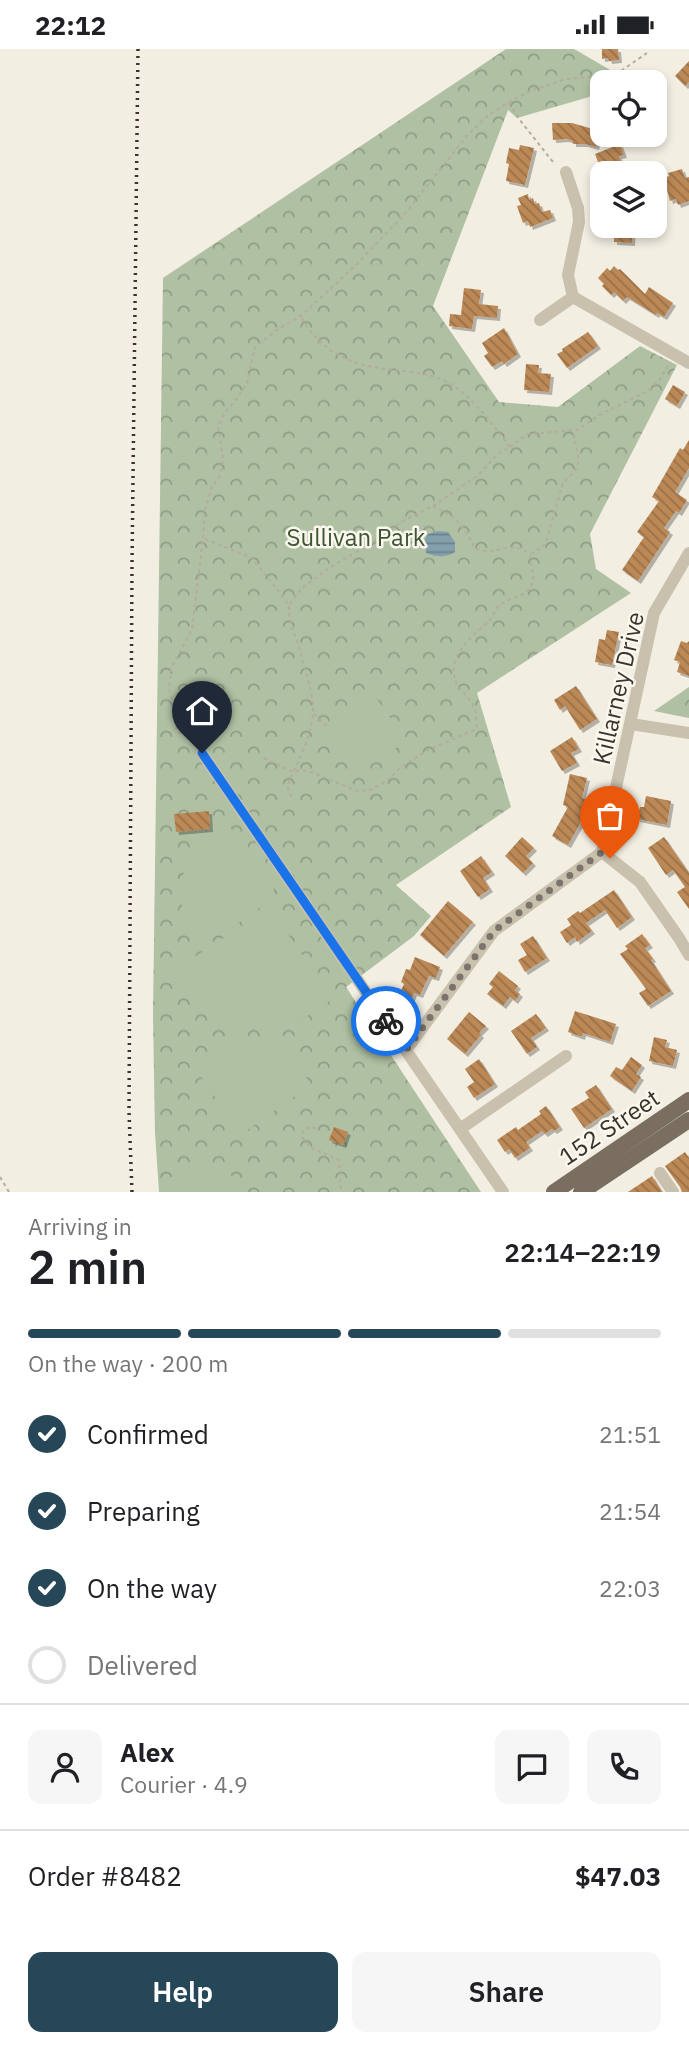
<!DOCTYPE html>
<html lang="en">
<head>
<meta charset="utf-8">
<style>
  body { margin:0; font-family:"IBM Plex Sans",sans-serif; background:#f6f6f6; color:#202124; height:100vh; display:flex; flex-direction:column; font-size:26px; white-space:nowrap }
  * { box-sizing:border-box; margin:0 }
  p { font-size:23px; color:#757577 }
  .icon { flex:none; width:38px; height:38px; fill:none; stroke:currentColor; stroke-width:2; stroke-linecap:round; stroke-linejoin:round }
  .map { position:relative; height:1143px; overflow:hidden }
  .sheet { display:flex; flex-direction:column; background:#fff; flex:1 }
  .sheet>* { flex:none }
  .buttons { position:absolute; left:590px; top:21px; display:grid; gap:14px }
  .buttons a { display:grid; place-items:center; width:77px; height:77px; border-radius:14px; background:#fff; box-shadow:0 4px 10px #0003; font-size:35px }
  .pin { position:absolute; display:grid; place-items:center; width:60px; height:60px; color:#fff; margin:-72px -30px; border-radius:50% 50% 50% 0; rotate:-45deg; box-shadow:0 0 7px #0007 }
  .pin .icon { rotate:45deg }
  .courier { position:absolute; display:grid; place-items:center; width:70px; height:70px; margin:-35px; border:5px solid #1a73e8; border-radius:50%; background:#fff; color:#222; box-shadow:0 2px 9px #0007 }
  .summary em { font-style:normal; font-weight:600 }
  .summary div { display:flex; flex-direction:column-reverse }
  .summary { display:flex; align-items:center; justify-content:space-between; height:119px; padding:0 28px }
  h1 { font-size:46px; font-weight:600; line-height:52px }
  .bar { display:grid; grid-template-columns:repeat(4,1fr); gap:10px 7px; align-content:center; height:84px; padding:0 28px }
  .bar i { height:9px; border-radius:5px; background:#e0e0e0 }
  .bar .on { background:#254757 }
  .bar p { grid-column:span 4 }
  .line { display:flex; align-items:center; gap:18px; padding:0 28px; border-top:2px solid #e0e0e0 }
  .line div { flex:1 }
  .round { display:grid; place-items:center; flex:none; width:74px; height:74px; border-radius:14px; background:#f6f6f6 }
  ol { padding:0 28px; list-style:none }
  li { display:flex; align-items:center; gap:21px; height:77px }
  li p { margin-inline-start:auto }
  li .icon { padding:7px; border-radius:50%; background:#254757; color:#fff; stroke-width:4 }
  li:last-child { color:#757577 }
  li i { width:38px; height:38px; border:4px solid #e0e0e0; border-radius:50% }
  .cta { display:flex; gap:14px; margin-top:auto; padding:14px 28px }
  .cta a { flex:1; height:80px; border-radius:14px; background:#254757; color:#fff; font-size:28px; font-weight:600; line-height:80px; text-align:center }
  .cta a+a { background:#f6f6f6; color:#202124 }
  .status { display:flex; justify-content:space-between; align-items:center; height:49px; padding:0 35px; background:#fff; direction:ltr }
  .status svg { height:19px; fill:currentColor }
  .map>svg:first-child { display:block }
</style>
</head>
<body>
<div class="status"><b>22:12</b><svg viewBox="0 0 49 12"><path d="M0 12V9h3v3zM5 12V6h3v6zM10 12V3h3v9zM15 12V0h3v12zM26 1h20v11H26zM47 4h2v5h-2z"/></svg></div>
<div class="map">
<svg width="689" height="1143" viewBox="0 0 689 1143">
  <defs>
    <pattern id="forest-crowns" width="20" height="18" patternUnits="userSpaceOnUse" patternTransform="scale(1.75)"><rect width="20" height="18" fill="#afc0a3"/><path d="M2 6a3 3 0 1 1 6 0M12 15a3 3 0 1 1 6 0" fill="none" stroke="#8f9d85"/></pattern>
    <pattern id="water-rules" width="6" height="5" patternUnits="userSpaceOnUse" patternTransform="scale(1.75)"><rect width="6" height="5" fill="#83a0ac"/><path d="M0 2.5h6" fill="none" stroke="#6c838c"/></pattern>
    <pattern id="building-back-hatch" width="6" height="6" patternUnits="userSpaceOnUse" patternTransform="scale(1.75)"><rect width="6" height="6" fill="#bb8856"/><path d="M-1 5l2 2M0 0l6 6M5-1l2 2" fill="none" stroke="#997047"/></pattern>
    <filter id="shadow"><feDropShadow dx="3" dy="3" stdDeviation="0" flood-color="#0004"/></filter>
  </defs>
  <rect width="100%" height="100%" fill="#f2eee2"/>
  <!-- forest -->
  <g fill="url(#forest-crowns)">
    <polygon points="506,0 574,0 619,26 610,33 602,33 602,39 589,48 517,69 508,61 433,257 499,353 558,358 640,297 677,316 590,485 596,520 631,544 477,644 511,758 396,836 431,867 414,887 346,938 481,1143 159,1143 155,1084 153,966 163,229"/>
    <polygon points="689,638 689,669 654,662"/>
  </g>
  <!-- garden -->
  <g fill="#afc0a3">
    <polygon points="375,647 406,692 357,725 326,680"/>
    <polygon points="230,778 274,841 272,850 243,871 198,897 188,882 181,852 184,818 202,797"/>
    <polygon points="267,861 273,863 332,950 297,974 261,981 219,969 191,946 174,921"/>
    <polygon points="246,988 276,995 297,1015 311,1036 246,1082 237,1080 193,1016 219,999"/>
    <polygon points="214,1118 232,1127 242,1143 169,1143 164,1131 189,1121"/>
  </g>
  <!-- water -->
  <path fill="url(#water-rules)" d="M438 482 448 483 455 493V503C445 509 437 508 426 504L425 490 428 485Z"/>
  <!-- building -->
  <g fill="url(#building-back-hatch)" filter="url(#shadow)">
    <polygon points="602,0 618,0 619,11 609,12 608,9 602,10"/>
    <polygon points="689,12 689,33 685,37 675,27"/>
    <polygon points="552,74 572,74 600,82 596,98 585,95 573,95 573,92 566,90 553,91"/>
    <polygon points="620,95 624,106 619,107 625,124 602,124 595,105"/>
    <polygon points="520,96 534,99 525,136 506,132 509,115 506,114 509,99 519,101"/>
    <polygon points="682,120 685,129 689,128 689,152 678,156 676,150 670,152 664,129 669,127 668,124"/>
    <polygon points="528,145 529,151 533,149 535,155 539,154 542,163 550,161 553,169 530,178 528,172 523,174 517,157 521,156 518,149"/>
    <polygon points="610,177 633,177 632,194 614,193 614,186 610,186"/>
    <polygon points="614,217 618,221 620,220 645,245 649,238 673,254 664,268 657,264 656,266 627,248 623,252 614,243 611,246 602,237 604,235 598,229 607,219 610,222"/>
    <polygon points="464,239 481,241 479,255 498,257 497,269 474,267 472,280 449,277 450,265 461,266"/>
    <polygon points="504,279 518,305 504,315 502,312 492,318 484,307 488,304 482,294"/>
    <polygon points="588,283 598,297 567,319 557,305 563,302 562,300"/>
    <polygon points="526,315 539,316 538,324 551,325 549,343 524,341"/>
    <polygon points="673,336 685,343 677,357 665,350"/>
    <polygon points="689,391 689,419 675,443 687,451 679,464 676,462 664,479 670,483 638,532 622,521 644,488 637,483 659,452 652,448 680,399 683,401"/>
    <polygon points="607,581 619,583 612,616 595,613 599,590 605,591"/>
    <polygon points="681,592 687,594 689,592 689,627 677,623 680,613 674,611"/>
    <polygon points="576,637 597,670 580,681 565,657 560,661 554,651"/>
    <polygon points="572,688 579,700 571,704 577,714 562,722 550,702"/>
    <polygon points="570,725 587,729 582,749 586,750 580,775 568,796 552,787 568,758 563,756"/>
    <polygon points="646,747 671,752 667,776 637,770 640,758 644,758"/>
    <polygon points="209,762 210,780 176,783 174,765"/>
    <polygon points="522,788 534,799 526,807 533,814 523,824 505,807"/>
    <polygon points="664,788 689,824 689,860 677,843 685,838 673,821 666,826 648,799"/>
    <polygon points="481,807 492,823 483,829 490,840 478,848 460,822"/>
    <polygon points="614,841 632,868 617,879 605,861 586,874 592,882 577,893 575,888 567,894 560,883 571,876 567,870 578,862 580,864"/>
    <polygon points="448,852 473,873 444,907 420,886"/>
    <polygon points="642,885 650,896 645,899 653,910 651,911 671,942 648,957 639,944 646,940 620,905 628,900 625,897"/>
    <polygon points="533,887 547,909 525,923 518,911 527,906 520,895"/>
    <polygon points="415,908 440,918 436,929 429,927 420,946 414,944 411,951 399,946 404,935 401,933 406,920 410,921"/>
    <polygon points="499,922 518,937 515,941 520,945 515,952 510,948 503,957 487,945 493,938 489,935"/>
    <polygon points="575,962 616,975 610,993 583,984 582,988 568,983"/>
    <polygon points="469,963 486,977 479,984 481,986 465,1005 447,990"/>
    <polygon points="536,965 546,979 531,989 537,998 527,1005 511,982"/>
    <polygon points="654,988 667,991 665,998 677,1001 673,1017 649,1012"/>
    <polygon points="631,1008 642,1016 636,1025 641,1028 632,1042 610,1027 616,1018 622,1021"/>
    <polygon points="479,1010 495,1035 474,1049 467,1038 474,1033 465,1020"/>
    <polygon points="596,1036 612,1060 584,1079 571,1060 589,1049 585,1043"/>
    <polygon points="546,1057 560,1078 554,1082 552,1080 545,1085 542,1082 526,1093 530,1099 515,1109 509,1100 505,1103 497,1091 516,1078 518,1081 541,1065 539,1062"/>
    <polygon points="334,1078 348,1083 343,1096 329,1091"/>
    <polygon points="685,1103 689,1109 689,1143 682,1143 680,1138 665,1117"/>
    <polygon points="652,1127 662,1143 628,1143"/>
  </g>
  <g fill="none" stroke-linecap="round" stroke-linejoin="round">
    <!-- path -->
    <g stroke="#b5ac99" stroke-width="2" stroke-dasharray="3.5 3.5" stroke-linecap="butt">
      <polyline points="509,54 519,70 553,113"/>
      <polyline points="510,398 527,385 577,381 603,364 648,342 660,330 668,317"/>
      <path d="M433 457 455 469 468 486 475 500C479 500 483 502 487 502 503 502 515 492 529 505"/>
      <path d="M205 490 252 509 289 556 302 539 329 519 370 495 401 473 433 457 477 427 500 403 510 398C492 375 468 341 441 330 420 322 395 322 373 318 342 313 316 295 301 268"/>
      <polyline points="531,505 545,496 563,434 575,422 579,411 573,384"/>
      <path d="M289 557C289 577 296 586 301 605 305 623 314 645 313 664 311 690 297 714 287 737L292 749"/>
      <polyline points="314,665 329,679"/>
      <polyline points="179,670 176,680 180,684 186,683"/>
      <polyline points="190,688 176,664 169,640 171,619 192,581 203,490 205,461 211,440 221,425 223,410 218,377 225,364 238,348 247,334 255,298 278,280 301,267 353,219 403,167 467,87 487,67 509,53 533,41 566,30 615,26 647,4"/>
      <path d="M264 709 290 722 302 721 314 724 357 742 370 741 387 732 400 719 428 701 474 681 477 677C476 670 476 662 473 656 465 642 452 638 454 619 456 599 474 586 488 573 493 569 494 560 500 556 509 548 525 549 531 537 536 529 530 515 530 505"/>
      <polyline points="316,1079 309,1078 303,1081 302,1088 310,1098 339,1111 341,1143"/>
      <polyline points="0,1128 9,1143"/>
    </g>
    <!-- minor -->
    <g stroke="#c9c1ae" stroke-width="12">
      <polyline points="566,123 578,159 579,173 568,226 573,248 689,314"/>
      <polyline points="540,271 573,248"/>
      <polyline points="631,675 689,684"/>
      <polyline points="202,704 503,1143"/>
      <polyline points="602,803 640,833 679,889 689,906"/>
      <polyline points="406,1001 494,882 602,803 654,564 689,504"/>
      <polyline points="460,1080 566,1007"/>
      <polyline points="660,1124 673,1143"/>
    </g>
    <!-- major -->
    <g stroke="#796e5f" stroke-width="16">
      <polyline points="554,1143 689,1051"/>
      <polyline points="581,1143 689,1071"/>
    </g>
    <!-- rail -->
    <polyline stroke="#39332c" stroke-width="3.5" stroke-dasharray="2 5" stroke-linecap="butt" points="132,1143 129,1063 132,516 138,0"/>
  </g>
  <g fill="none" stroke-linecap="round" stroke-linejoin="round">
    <!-- done -->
    <polyline stroke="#7a746c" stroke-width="7" stroke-dasharray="0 12.6" points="386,972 406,1001 494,882 602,803 610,809"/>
    <!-- route -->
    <polyline stroke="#1a73e8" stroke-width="9" points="202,704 386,972"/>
  </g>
  <g text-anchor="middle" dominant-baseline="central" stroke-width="5" stroke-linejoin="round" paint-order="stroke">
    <!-- park labels -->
    <g font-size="24" fill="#3f5532" stroke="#f9f7ee">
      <text x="356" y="488">Sullivan Park</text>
    </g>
    <!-- street labels -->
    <g font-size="24" fill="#39332c" stroke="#f9f7ee">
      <text transform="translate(618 639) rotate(-77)">Killarney Drive</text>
      <text transform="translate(609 1078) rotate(-34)">152 Street</text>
    </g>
  </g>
</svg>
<div class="buttons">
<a><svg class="icon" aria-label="locate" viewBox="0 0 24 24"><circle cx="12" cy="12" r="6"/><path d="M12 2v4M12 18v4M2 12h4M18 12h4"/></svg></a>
<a><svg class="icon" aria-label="layers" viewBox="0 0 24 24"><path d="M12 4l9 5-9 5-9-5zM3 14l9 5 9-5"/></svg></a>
</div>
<div class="pin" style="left:610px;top:809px;background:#ea580c"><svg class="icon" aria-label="bag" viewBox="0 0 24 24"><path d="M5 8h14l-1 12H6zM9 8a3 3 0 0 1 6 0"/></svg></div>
<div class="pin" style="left:202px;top:704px;background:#1f2937"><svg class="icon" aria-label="home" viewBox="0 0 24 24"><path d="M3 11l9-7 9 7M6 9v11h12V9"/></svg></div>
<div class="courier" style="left:386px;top:972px"><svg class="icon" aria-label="bike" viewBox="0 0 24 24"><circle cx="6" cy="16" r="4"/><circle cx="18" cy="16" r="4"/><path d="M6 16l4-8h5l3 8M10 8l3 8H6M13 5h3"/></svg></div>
</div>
<section class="sheet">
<div class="summary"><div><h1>2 min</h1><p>Arriving in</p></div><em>22:14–22:19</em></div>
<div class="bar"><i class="on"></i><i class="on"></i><i class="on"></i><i></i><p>On the way · 200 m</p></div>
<ol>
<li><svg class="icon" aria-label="check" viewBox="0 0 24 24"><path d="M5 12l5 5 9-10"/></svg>Confirmed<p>21:51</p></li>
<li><svg class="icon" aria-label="check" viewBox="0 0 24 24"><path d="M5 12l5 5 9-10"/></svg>Preparing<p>21:54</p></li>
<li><svg class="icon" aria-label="check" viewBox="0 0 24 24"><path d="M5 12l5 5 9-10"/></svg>On the way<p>22:03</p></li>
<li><i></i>Delivered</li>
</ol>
<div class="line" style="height:126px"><a class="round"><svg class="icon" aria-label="person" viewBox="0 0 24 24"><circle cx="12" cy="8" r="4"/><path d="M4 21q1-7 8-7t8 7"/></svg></a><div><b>Alex</b><p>Courier · 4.9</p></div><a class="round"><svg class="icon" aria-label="chat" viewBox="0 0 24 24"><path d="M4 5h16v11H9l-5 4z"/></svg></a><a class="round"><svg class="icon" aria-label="phone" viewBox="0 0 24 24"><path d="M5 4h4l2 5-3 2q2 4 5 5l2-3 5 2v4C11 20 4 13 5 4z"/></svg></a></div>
<div class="line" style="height:91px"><div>Order #8482</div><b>$47.03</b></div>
<div class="cta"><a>Help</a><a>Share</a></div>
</section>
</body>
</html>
